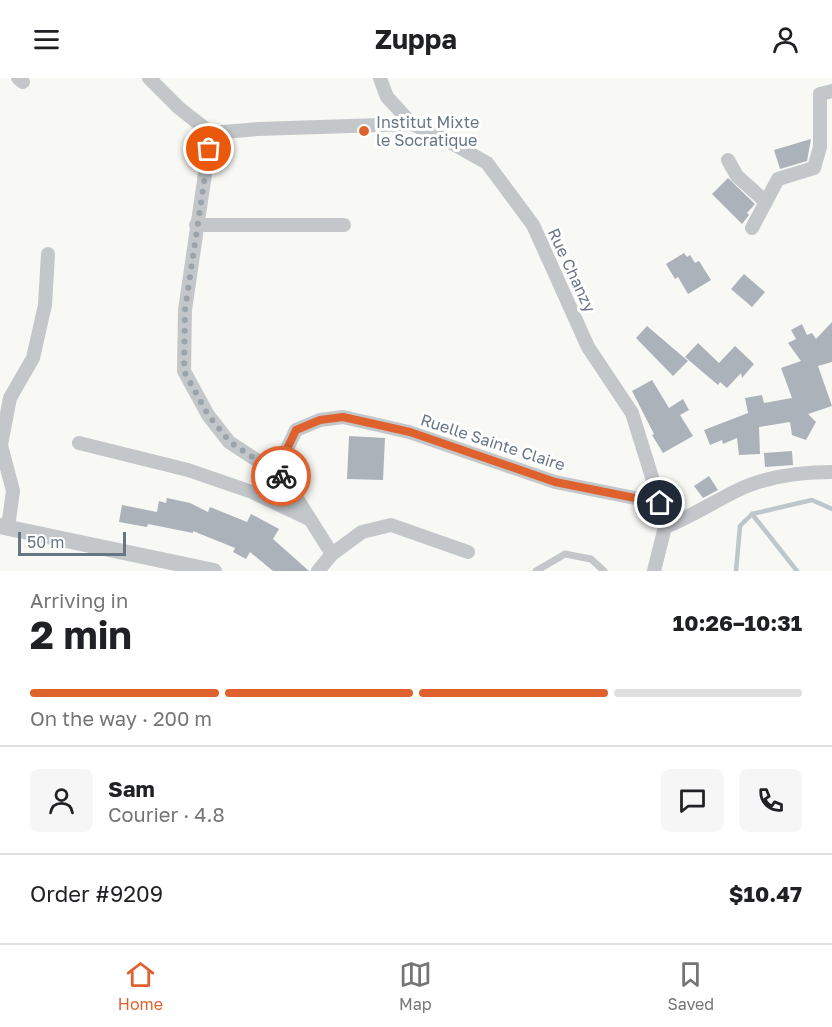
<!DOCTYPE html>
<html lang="en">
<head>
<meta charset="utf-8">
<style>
  body { margin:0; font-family:"Golos Text",sans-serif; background:#f6f6f6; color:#202124; height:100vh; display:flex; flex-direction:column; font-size:22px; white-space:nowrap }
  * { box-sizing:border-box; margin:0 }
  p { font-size:20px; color:#757577 }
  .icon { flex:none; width:33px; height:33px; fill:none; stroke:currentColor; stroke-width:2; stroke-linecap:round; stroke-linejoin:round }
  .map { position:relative; height:493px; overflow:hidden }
  .side { display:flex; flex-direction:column; background:#fff; flex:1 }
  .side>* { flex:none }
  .scale { position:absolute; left:18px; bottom:15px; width:108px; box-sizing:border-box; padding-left:6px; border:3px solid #677685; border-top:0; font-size:16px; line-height:21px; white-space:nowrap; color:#677685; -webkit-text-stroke:4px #fff; paint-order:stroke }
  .pin { position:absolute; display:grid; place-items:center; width:51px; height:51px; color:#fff; margin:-26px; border:3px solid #fff; border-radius:50%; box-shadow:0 2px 6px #0007 }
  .courier { position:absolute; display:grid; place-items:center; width:60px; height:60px; margin:-30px; border:4px solid #df622e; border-radius:50%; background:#fff; color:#222; box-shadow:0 2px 8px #0007 }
  .summary em { font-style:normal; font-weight:700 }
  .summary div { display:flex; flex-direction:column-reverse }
  .summary { display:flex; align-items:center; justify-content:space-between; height:102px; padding:0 30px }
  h1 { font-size:39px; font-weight:700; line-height:45px }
  .bar { display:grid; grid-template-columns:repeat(4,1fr); gap:9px 6px; align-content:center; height:72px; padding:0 30px }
  .bar i { height:8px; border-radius:4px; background:#e0e0e0 }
  .bar .on { background:#df622e }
  .bar p { grid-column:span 4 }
  .line { display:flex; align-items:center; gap:15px; padding:0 30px; border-top:2px solid #e0e0e0 }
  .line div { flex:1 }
  .round { display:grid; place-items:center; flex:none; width:63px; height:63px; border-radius:9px; background:#f6f6f6 }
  header { display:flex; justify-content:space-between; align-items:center; height:78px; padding:0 30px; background:#fff; font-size:27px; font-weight:700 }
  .tab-bar { display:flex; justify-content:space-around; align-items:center; height:84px; border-top:2px solid #e0e0e0; background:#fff; font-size:16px; color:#757577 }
  .tab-bar a { display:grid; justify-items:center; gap:3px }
  .tab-bar .on { color:#df622e }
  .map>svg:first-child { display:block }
</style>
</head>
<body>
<header><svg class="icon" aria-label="menu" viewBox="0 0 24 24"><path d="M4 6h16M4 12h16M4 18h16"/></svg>Zuppa<svg class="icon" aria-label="person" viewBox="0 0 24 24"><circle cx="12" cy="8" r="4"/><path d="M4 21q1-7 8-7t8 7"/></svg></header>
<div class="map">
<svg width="832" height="493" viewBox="0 0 832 493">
  <rect width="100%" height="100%" fill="#f8f8f5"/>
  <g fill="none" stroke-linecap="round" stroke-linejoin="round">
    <!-- stream -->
    <g stroke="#bdc7cb" stroke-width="4.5">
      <polyline points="752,436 797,493"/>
      <polyline points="736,493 740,448 752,436 812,422 832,431"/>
    </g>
  </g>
  <!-- building -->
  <g fill="#abb2b9">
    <polygon points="811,61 807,83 780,91 774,72"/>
    <polygon points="728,100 755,126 747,135 749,137 742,146 712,116"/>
    <polygon points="684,175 687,179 690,177 695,185 699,183 711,202 688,216 678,199 675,201 666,186"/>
    <polygon points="744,196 765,214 752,229 731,211"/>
    <polygon points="832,244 832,284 818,288 832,328 808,336 816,344 806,362 792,357 790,344 759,349 760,376 739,377 737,360 723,366 722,362 710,367 704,352 748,335 745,320 762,317 764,325 792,320 781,290 801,283 788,265 796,261 791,252 802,246 807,257 812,255 816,261"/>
    <polygon points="647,248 688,283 673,298 636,260"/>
    <polygon points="698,265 719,285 735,268 754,286 742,300 741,295 727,310 720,304 718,307 685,279"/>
    <polygon points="652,302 669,330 683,321 689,332 680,337 693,358 663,375 652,357 654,356 632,313"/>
    <polygon points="349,358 385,360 383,402 347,401"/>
    <polygon points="792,373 793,387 765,389 764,375"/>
    <polygon points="709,398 718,412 703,420 694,408"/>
    <polygon points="167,420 190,425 208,434 210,429 247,444 251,436 279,451 273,461 309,493 273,493 250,474 246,481 233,474 235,470 193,453 193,455 148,446 147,449 119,444 122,427 157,434 159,423 166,425"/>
  </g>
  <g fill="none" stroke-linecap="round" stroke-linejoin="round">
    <!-- service -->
    <polyline stroke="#c3c7ca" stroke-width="7" points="536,493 565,476 591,481 604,493"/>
    <!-- minor -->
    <g stroke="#c3c7ca" stroke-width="14">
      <polyline points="18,0 23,4"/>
      <polyline points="149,0 179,30 211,55"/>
      <polyline points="380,0 387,19 412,46 446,62 487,85 533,147 588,269 632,335 660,425 665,449 654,493"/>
      <polyline points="728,82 737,98 766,124"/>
      <polyline points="196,147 344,147"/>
      <polyline points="752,150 778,101 814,90 820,69 820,16 832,13"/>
      <polyline points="79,365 188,392 252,414 309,441"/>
      <polyline points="284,400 286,373 296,352 320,342 343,339 409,354 555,404 660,425"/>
      <polyline points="8,449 13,413 1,367 10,320 33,280 45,227 48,176"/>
      <path d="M665 449C690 439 712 425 736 413 766 398 799 394 832 394"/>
      <polyline points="332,476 284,400 229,364 208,337 184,293 185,232 211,55 258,51 412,46"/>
      <polyline points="318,493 332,476 362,454 391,447 468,474"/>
    </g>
    <!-- tertiary -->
    <polyline stroke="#c3c7ca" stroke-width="16" points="0,448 214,493"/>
  </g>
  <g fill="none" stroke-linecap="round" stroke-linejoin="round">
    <!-- done -->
    <polyline stroke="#9aa4ac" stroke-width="6" stroke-dasharray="0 10.8" points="209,71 185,232 184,293 208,337 230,364 281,398"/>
    <!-- route -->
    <polyline stroke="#df622e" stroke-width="8" points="281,398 284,400 286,373 296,352 320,342 343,339 410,354 555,404 660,425"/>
  </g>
  <!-- markers -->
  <circle fill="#df622e" stroke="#fff" stroke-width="2" cx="364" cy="53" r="6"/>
  <g text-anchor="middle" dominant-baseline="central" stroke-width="6" stroke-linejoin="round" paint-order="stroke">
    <!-- poi labels -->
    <g font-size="16" fill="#677685" stroke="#fff" text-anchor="start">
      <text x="376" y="44">Institut Mixte<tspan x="376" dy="18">le Socratique</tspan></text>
    </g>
    <!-- street labels -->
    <g font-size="16" fill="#677685" stroke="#fff">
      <text transform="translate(572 192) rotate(65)">Rue Chanzy</text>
      <text transform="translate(493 364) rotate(18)">Ruelle Sainte Claire</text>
    </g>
  </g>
</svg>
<div class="scale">50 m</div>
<div class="pin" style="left:209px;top:71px;background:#ea580c"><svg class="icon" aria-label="bag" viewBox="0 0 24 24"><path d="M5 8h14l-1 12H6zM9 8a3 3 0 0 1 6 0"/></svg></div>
<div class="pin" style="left:660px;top:425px;background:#1f2937"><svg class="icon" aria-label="home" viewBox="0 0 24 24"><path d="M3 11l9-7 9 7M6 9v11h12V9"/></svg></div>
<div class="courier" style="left:281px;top:398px"><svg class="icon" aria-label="bike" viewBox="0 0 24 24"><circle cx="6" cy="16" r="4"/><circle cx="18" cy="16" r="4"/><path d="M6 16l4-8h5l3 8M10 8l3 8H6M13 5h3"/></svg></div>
</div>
<section class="side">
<div class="summary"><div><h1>2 min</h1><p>Arriving in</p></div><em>10:26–10:31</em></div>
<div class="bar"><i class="on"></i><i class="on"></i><i class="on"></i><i></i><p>On the way · 200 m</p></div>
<div class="line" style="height:108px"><a class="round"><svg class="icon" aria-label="person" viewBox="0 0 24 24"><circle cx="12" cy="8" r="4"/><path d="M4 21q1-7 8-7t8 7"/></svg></a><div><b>Sam</b><p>Courier · 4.8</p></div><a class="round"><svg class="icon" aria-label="chat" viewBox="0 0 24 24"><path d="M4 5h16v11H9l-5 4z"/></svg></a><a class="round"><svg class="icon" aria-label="phone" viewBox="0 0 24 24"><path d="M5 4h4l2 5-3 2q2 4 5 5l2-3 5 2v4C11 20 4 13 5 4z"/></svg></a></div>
<div class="line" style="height:78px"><div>Order #9209</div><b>$10.47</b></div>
</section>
<nav class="tab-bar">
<a class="on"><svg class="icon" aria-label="home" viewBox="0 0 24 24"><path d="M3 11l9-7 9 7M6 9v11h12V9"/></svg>Home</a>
<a><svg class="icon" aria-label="map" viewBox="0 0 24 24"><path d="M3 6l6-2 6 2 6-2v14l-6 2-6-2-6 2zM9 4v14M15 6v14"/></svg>Map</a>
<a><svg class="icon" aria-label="saved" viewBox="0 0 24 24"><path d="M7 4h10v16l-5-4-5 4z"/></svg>Saved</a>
</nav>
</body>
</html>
